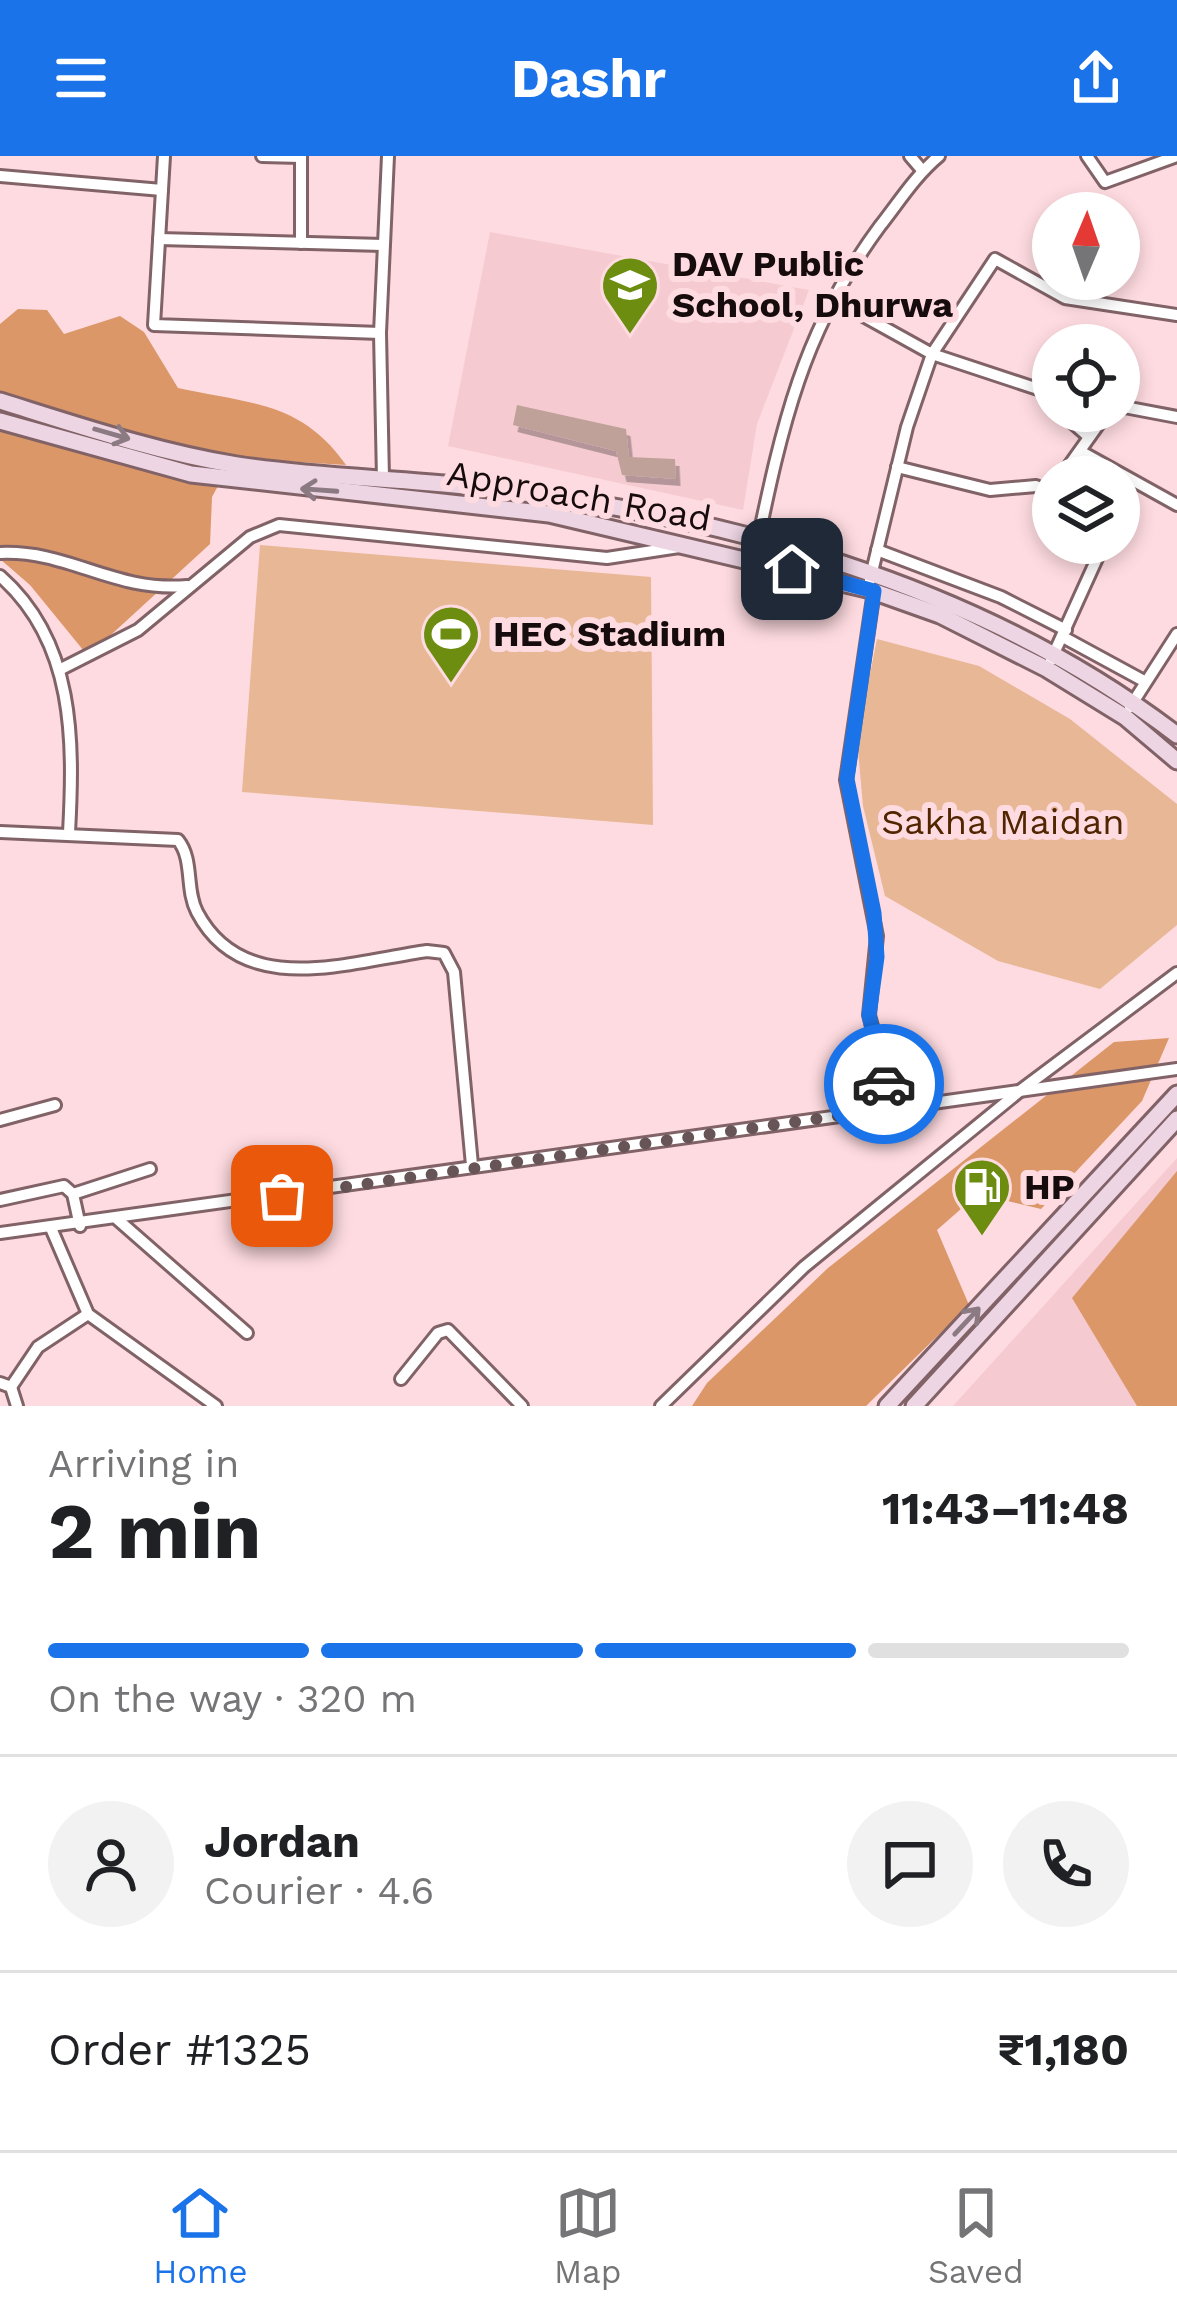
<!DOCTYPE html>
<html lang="en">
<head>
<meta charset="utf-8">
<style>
  body { margin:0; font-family:"Work Sans",sans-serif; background:#f2f2f2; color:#202124; height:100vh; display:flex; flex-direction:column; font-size:45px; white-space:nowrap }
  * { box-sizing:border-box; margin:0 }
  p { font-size:39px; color:#757577 }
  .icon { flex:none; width:66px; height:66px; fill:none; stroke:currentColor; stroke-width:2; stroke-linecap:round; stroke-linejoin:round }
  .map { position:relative; height:1250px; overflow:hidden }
  .panel { display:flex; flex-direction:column; background:#fff; flex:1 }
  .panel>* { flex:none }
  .needle { width:78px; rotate:2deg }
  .tools { position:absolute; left:1032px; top:36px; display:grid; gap:24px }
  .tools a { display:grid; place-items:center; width:108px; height:108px; border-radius:50%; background:#fff; box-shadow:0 6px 18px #0003; font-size:60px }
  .pin { position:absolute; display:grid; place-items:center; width:102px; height:102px; color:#fff; margin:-51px; border-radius:24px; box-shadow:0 6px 18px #0006 }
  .courier { position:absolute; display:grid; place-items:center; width:120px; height:120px; margin:-60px; border:9px solid #1a73e8; border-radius:50%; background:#fff; color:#222; box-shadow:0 3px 15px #0007 }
  .overview em { font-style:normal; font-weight:700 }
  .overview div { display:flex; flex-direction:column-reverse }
  .overview { display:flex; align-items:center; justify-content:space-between; height:204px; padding:0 48px }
  h1 { font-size:78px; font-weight:700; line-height:90px }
  .bar { display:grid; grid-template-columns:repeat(4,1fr); gap:18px 12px; align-content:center; height:144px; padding:0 48px }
  .bar i { height:15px; border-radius:9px; background:#e0e0e0 }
  .bar .current { background:#1a73e8 }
  .bar p { grid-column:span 4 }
  .line { display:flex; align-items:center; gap:30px; padding:0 48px; border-top:3px solid #e0e0e0 }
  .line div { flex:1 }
  .round { display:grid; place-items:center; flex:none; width:126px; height:126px; border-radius:63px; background:#f2f2f2 }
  header { display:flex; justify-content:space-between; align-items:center; height:156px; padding:0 48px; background:#1a73e8; color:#fff; font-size:54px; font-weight:700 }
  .dock { display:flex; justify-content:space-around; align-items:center; height:168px; border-top:3px solid #e0e0e0; background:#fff; font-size:33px; color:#757577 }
  .dock a { display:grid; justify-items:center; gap:6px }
  .dock .current { color:#1a73e8 }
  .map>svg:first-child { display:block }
</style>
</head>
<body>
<header><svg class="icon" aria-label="menu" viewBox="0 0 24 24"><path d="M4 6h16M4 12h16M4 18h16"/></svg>Dashr<svg class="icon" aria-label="share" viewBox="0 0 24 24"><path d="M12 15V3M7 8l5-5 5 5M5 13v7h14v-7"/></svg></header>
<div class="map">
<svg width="1177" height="1250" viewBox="0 0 1177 1250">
  <defs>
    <filter id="shadow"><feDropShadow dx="4.5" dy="7" stdDeviation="0" flood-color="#0004"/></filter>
  </defs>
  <rect width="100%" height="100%" fill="#fedbe0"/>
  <!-- built -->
  <g fill="#f5cbd1">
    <polygon points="490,76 809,134 757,268 743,354 448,290"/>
    <polygon points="1177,1002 1177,1250 953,1250"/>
  </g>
  <!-- green -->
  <g fill="#e8b796">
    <polygon points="260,389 651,421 653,669 242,636"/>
    <polygon points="877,483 979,510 1070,563 1177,648 1177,769 1100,833 998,805 885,740 863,650 857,583"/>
  </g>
  <!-- forest -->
  <g fill="#db9768">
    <path d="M18 153 47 154 64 178 120 160 144 176 178 232C250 248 301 245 346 309L233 302 212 341 210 388 88 500 30 429 0 403V168Z"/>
    <polygon points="1169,882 1142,945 1041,1053 978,1038 937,1074 969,1149 866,1250 692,1250 707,1227 828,1112 1114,886"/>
    <polygon points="1177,1015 1177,1250 1137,1250 1072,1142"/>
  </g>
  <!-- building -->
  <polygon fill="#c0a19a" filter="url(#shadow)" points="517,249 626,273 629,301 675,303 676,323 622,319 616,295 513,269"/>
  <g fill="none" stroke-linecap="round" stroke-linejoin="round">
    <!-- street casing -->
    <g stroke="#816367" stroke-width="16">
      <g id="street">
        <polyline points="164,0 154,169 380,177"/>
        <polyline points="262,0 301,1"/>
        <polyline points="910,0 922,14"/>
        <polyline points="1087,0 1105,26 1177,0"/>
        <polyline points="0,20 162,34"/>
        <polyline points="159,83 383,89"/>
        <polyline points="301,87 301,0"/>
        <polyline points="831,142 932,198 1053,238"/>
        <polyline points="1119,250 1177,261"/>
        <polyline points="1059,255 1089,281"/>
        <polyline points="1080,295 1177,349"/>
        <polyline points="897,311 990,334 1036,330 1053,338"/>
        <polyline points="1061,321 1108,255"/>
        <polyline points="383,323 380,177 388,0"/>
        <polyline points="877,394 1001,441 1066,474"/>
        <path d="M0 397C70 394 112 436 187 430"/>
        <path d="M754 403C781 275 800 178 880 70 899 46 915 20 939 0"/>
        <path d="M0 420C75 486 74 584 69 677"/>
        <polyline points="870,424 907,271 932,198 995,103 1065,142 1177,159"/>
        <polyline points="874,435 846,624 877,780 869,859 882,907 885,953"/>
        <polyline points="1063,481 1144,525"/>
        <polyline points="1051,504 1104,387"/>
        <polyline points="61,513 138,474 250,381 279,369 607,402 679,391"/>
        <polyline points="1130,551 1177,478"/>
        <path d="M0 676 178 684C194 704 185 733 197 756 243 844 349 806 427 795L444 797 454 816 472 1009"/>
        <polyline points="0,964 55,949"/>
        <polyline points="73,1038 150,1013"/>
        <polyline points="0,1044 64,1030 73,1038 80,1070"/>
        <polyline points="117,1063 247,1177"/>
        <polyline points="51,1072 88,1158 216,1250"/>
        <polyline points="0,1077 1177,913"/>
        <polyline points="401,1223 438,1177 448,1174 522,1250"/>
        <polyline points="0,1227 11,1231 17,1250"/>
        <polyline points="11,1231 38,1191 88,1158"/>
        <polyline points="661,1250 804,1111 1021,934 1177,817"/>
      </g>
    </g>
    <!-- secondary casing -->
    <g stroke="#816367" stroke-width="21">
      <g id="secondary">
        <path d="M0 245C77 269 157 296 237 309 315 321 395 322 473 331 718 357 979 427 1177 579"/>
        <polyline points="0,265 191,318 549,358 867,433 940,459 1047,513 1125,561 1177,605"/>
        <polyline points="887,1250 1177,938"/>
        <polyline points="914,1250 1177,963"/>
      </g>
    </g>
    <!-- street -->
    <use href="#street" stroke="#fff" stroke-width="10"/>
    <!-- secondary -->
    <use href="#secondary" stroke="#edd5e3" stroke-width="15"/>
  </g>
  <!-- one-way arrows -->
  <defs><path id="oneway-shaft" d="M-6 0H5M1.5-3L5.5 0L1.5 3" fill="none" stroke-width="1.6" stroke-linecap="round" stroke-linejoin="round" transform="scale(3)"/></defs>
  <g stroke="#8c7a83">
    <use href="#oneway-shaft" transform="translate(112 278) rotate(16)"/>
    <use href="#oneway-shaft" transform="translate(319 334) rotate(-176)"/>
    <use href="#oneway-shaft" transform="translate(967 1165) rotate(-47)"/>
  </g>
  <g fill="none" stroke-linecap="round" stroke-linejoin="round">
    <!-- done -->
    <polyline stroke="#675457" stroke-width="12" stroke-dasharray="0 21.6" points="282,1040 885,953 884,928"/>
    <!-- route -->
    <polyline stroke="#1a73e8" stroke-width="15" points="792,413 874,435 847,623 874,757 877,801 869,859 884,928"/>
  </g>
  <!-- icons -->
  <defs>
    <g id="school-pin" transform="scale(3)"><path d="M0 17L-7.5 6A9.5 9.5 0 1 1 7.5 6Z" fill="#6d8d11" stroke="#fedbe0"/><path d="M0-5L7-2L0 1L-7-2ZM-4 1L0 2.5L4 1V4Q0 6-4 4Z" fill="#fff"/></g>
    <g id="stadium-pin" transform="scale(3)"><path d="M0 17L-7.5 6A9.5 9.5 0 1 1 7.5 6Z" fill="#6d8d11" stroke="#fedbe0"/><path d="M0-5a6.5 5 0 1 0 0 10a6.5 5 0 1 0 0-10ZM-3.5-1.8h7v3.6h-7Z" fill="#fff"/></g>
    <g id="fuel-pin" transform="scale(3)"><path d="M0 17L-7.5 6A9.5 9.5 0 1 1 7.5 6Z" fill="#6d8d11" stroke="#fedbe0"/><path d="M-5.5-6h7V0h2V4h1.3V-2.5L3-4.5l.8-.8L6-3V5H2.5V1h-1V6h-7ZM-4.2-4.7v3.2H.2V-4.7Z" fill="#fff"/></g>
  </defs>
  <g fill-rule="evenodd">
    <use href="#school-pin" x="630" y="129"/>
    <use href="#stadium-pin" x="451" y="478"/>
    <use href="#fuel-pin" x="982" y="1031"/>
  </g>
  <g text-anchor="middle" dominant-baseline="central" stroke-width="12" stroke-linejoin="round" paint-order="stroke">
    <!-- poi labels -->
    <g font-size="36" font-weight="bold" fill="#160b0d" stroke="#fedbe0" text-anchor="start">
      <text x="672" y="108">DAV Public<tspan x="672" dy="41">School, Dhurwa</tspan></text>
      <text x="493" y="478">HEC Stadium</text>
      <text x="1024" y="1031">HP</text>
    </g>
    <!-- street labels -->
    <g font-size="36" fill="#160b0d" stroke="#fedbe0">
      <text transform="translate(579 340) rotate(10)">Approach Road</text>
    </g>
    <!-- park labels -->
    <g font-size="36" fill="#502500" stroke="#fedbe0">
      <text x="1003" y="666">Sakha Maidan</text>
    </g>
  </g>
</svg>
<div class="tools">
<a><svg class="needle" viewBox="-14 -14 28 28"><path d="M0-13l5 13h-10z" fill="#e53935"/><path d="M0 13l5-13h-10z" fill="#757577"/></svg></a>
<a><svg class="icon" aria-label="locate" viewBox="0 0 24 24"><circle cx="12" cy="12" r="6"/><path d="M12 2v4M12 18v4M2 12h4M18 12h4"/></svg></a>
<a><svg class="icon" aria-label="layers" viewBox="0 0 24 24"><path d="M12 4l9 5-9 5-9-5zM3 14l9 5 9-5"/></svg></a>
</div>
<div class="pin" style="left:282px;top:1040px;background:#ea580c"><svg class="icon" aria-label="bag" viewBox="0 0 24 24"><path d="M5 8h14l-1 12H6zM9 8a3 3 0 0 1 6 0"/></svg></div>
<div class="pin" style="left:792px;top:413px;background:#1f2937"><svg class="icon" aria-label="home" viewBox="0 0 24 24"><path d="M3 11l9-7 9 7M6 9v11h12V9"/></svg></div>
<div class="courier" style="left:884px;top:928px"><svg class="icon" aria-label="car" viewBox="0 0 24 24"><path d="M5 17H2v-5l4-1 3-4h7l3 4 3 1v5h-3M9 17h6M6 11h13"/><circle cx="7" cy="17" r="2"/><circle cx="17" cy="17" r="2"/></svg></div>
</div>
<section class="panel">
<div class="overview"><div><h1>2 min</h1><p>Arriving in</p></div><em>11:43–11:48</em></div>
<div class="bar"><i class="current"></i><i class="current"></i><i class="current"></i><i></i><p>On the way · 320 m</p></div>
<div class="line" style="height:216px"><a class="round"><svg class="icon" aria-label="person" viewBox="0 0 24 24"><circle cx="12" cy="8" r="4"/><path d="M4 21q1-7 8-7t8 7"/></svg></a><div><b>Jordan</b><p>Courier · 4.6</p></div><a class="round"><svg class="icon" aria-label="chat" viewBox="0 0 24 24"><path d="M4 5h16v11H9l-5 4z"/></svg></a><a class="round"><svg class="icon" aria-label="phone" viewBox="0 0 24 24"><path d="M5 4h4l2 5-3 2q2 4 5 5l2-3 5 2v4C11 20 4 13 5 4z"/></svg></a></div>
<div class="line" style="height:156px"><div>Order #1325</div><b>₹1,180</b></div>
</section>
<nav class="dock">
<a class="current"><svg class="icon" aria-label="home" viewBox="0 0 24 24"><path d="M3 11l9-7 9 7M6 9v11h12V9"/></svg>Home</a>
<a><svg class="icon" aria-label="map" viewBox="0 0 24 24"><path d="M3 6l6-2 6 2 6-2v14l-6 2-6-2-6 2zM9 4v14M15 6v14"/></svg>Map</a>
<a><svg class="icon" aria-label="saved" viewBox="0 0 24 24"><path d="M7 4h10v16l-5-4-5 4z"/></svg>Saved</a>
</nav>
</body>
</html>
